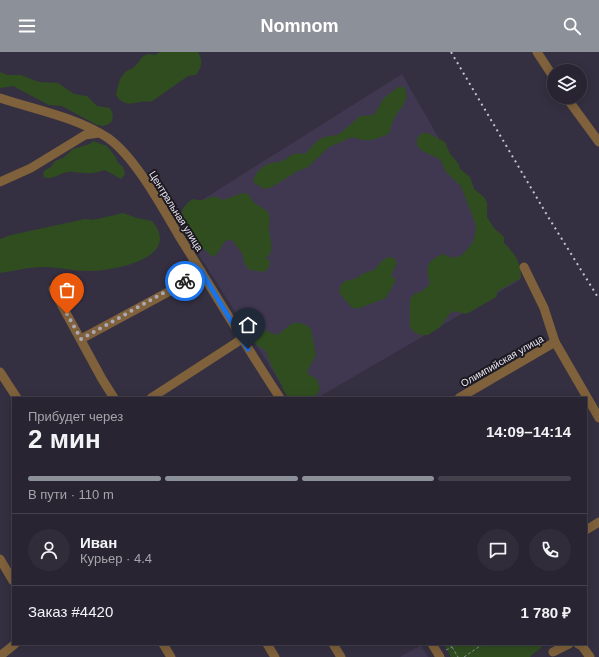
<!DOCTYPE html>
<html lang="ru">
<head>
<meta charset="utf-8">
<style>
  body { margin:0; font-family:Helvetica,sans-serif; background:#302c39; color:#f1f3f6; height:100vh; display:flex; flex-direction:column; font-size:15px; white-space:nowrap }
  * { box-sizing:border-box; margin:0 }
  p { font-size:13px; color:#a5a4ab }
  .icon { flex:none; width:22px; height:22px; fill:none; stroke:currentColor; stroke-width:2; stroke-linecap:round; stroke-linejoin:round }
  .map { position:relative; flex:1; overflow:hidden }
  .panel { position:absolute; left:12px; top:345px; width:575px; height:248px; display:flex; flex-direction:column; background:#282431; border-radius:0px; box-shadow:0 2px 10px #0003,0 0 0 1px #44414d }
  .panel>* { flex:none }
  .fabs { position:absolute; left:547px; top:12px; display:grid; gap:8px }
  .fabs a { display:grid; place-items:center; width:40px; height:40px; border-radius:50%; background:#282431; box-shadow:0 2px 10px #0003,0 0 0 1px #44414d; font-size:20px }
  .pin { position:absolute; display:grid; place-items:center; width:34px; height:34px; color:#fff; margin:-41px -17px; border-radius:50% 50% 50% 0; rotate:-45deg; box-shadow:0 0 4px #0007 }
  .pin .icon { rotate:45deg }
  .courier { position:absolute; display:grid; place-items:center; width:40px; height:40px; margin:-20px; border:3px solid #1a73e8; border-radius:50%; background:#fff; color:#222; box-shadow:0 1px 5px #0007 }
  .summary em { font-style:normal; font-weight:600 }
  .summary div { display:flex; flex-direction:column-reverse }
  .summary { display:flex; align-items:center; justify-content:space-between; height:68px; padding:0 16px }
  h1 { font-size:26px; font-weight:600; line-height:30px }
  .bar { display:grid; grid-template-columns:repeat(4,1fr); gap:6px 4px; align-content:center; height:48px; padding:0 16px }
  .bar i { height:5px; border-radius:3px; background:#44414d }
  .bar .selected { background:#8c9099 }
  .bar p { grid-column:span 4 }
  .line { display:flex; align-items:center; gap:10px; padding:0 16px; border-top:1px solid #44414d }
  .line div { flex:1 }
  .round { display:grid; place-items:center; flex:none; width:42px; height:42px; border-radius:21px; background:#302c39 }
  header { display:flex; justify-content:space-between; align-items:center; height:52px; padding:0 16px; background:#8c9099; color:#fff; font-size:18px; font-weight:600 }
  .map>svg:first-child { display:block }
</style>
</head>
<body>
<header><svg class="icon" aria-label="menu" viewBox="0 0 24 24"><path d="M4 6h16M4 12h16M4 18h16"/></svg>Nomnom<svg class="icon" aria-label="search" viewBox="0 0 24 24"><circle cx="10" cy="10" r="6"/><path d="M15 15l6 6"/></svg></header>
<div class="map">
<svg width="599" height="605" viewBox="0 0 599 605">
  <rect width="100%" height="100%" fill="#353041"/>
  <!-- built -->
  <g fill="#403850">
    <polygon points="402,22 520,228 317,346 290,346 175,165"/>
    <polygon points="421,593 428,605 400,605"/>
  </g>
  <!-- green -->
  <g fill="#304d20">
    <path d="M160 0H198C203 9 202 15 196 23L188 24 151 50C136 47 127 59 116 43 118 34 119 24 128 18 130 17 132 17 134 15 143 8 140 0 155 3Z"/>
    <polygon points="0,20 7,23 21,23 39,30 58,31 74,42 87,44 97,54 110,56 113,62 112,69 109,72 103,74 97,73 62,54 49,53 13,34 1,36 0,35"/>
    <path d="M398 35H404C412 50 398 56 393 69 391 73 390 78 389 82 372 88 370 91 352 85L329 95 308 115 296 120 272 135 264 137 253 130C255 122 261 114 269 112 273 110 278 111 282 109 293 103 291 100 305 102L317 89 324 85 337 83 342 80 360 64 374 63 384 46Z"/>
    <path d="M422 81H428L445 90 450 102 458 111 460 117 470 125 474 137 484 145 487 151V165L494 176 504 185V191C515 201 521 211 521 226L498 239 496 245 472 259 466 262 452 259 440 275 428 283H421L415 281 410 275V247L415 241 421 240 430 232C426 216 425 210 442 202L453 206 460 204 465 200 473 190 476 178 475 171 461 134 446 120 440 107 422 99 417 93V86Z"/>
    <path d="M93 89 107 94 115 104 118 111 123 115 125 122 121 127 105 118C98 120 91 122 83 121 78 121 73 119 68 120 60 121 51 129 44 125L43 122 45 118 51 115 55 109 63 106 73 97 90 92Z"/>
    <path d="M243 141 248 142C251 146 254 152 259 154 261 156 265 157 267 159 272 164 268 171 269 177 270 189 276 199 265 207L270 208 269 215 264 220 250 218 245 213 242 201 232 188 225 189 217 202 212 205C209 202 206 198 202 196 197 195 193 195 190 191 184 183 188 178 180 170 179 160 185 152 193 147 209 152 208 139 223 148Z"/>
    <path d="M123 161 137 166 152 169C183 206 114 219 89 219 73 219 58 215 43 215 29 215 14 219 0 221V187L11 183 85 167 93 168Z"/>
    <polygon points="388,205 394,206 397,211 391,223 396,228 386,246 357,257 351,255 339,240 340,234 345,229 357,226 362,222 374,218 382,209"/>
    <path d="M293 271H300L306 273 311 277 316 303 307 320 311 324 317 327 320 337 317 343H314L312 346H289C283 340 282 333 278 326 272 315 270 312 266 299L254 291 250 279 254 274 277 283Z"/>
    <path d="M444 592H543C541 598 534 600 530 605H451Z"/>
  </g>
  <g fill="none" stroke-linecap="round" stroke-linejoin="round">
    <!-- path -->
    <g stroke="#8e8a98" stroke-width="1" stroke-dasharray="3 2" stroke-linecap="butt">
      <polyline points="452,595 458,605"/>
      <polyline points="446,598 452,595 450,592"/>
      <polyline points="464,605 483,592"/>
    </g>
    <!-- minor -->
    <g stroke="#7f613b" stroke-width="9">
      <polyline points="537,0 554,26"/>
      <polyline points="566,45 599,90"/>
      <path d="M0 46C36 58 76 65 108 86 135 105 162 155 179 184 213 238 245 293 280 346"/>
      <polyline points="0,130 31,116 85,83 99,81"/>
      <polyline points="524,215 544,256 555,290 599,366"/>
      <polyline points="53,237 102,327 114,346"/>
      <polyline points="81,287 170,239 201,219"/>
      <polyline points="0,320 17,346"/>
      <polyline points="151,346 242,287"/>
      <polyline points="459,346 555,290"/>
      <polyline points="586,478 599,470"/>
      <polyline points="0,507 13,529"/>
      <polyline points="163,592 171,605"/>
      <polyline points="267,592 275,605"/>
      <polyline points="333,592 341,605"/>
      <polyline points="432,592 440,605"/>
      <polyline points="578,592 582,594 590,605"/>
      <polyline points="553,600 569,592"/>
      <polyline points="0,604 15,592"/>
    </g>
    <!-- rail -->
    <polyline stroke="#c5c2ce" stroke-width="2" stroke-dasharray="2 4" stroke-linecap="butt" points="451,0 547,163 599,247"/>
  </g>
  <g fill="none" stroke-linecap="round" stroke-linejoin="round">
    <!-- done -->
    <polyline stroke="#aba8b5" stroke-width="4" stroke-dasharray="0 7.2" points="67,262 81,287 185,229"/>
    <!-- route -->
    <polyline stroke="#1a73e8" stroke-width="5" points="185,229 201,219 248,297"/>
  </g>
  <g text-anchor="middle" dominant-baseline="central" stroke-width="4" stroke-linejoin="round" paint-order="stroke">
    <!-- street labels -->
    <g font-size="10" fill="#ebe8f3" stroke="#1c1921">
      <text transform="translate(176 159) rotate(58)">Центральная улица</text>
      <text transform="translate(502 309) rotate(-30)">Олимпийская улица</text>
    </g>
  </g>
</svg>
<div class="fabs">
<a><svg class="icon" aria-label="layers" viewBox="0 0 24 24"><path d="M12 4l9 5-9 5-9-5zM3 14l9 5 9-5"/></svg></a>
</div>
<div class="pin" style="left:67px;top:262px;background:#ea580c"><svg class="icon" aria-label="bag" viewBox="0 0 24 24"><path d="M5 8h14l-1 12H6zM9 8a3 3 0 0 1 6 0"/></svg></div>
<div class="pin" style="left:248px;top:297px;background:#1f2937"><svg class="icon" aria-label="home" viewBox="0 0 24 24"><path d="M3 11l9-7 9 7M6 9v11h12V9"/></svg></div>
<div class="courier" style="left:185px;top:229px"><svg class="icon" aria-label="bike" viewBox="0 0 24 24"><circle cx="6" cy="16" r="4"/><circle cx="18" cy="16" r="4"/><path d="M6 16l4-8h5l3 8M10 8l3 8H6M13 5h3"/></svg></div>
<section class="panel">
<div class="summary"><div><h1>2 мин</h1><p>Прибудет через</p></div><em>14:09–14:14</em></div>
<div class="bar"><i class="selected"></i><i class="selected"></i><i class="selected"></i><i></i><p>В пути · 110 m</p></div>
<div class="line" style="height:72px"><a class="round"><svg class="icon" aria-label="person" viewBox="0 0 24 24"><circle cx="12" cy="8" r="4"/><path d="M4 21q1-7 8-7t8 7"/></svg></a><div><b>Иван</b><p>Курьер · 4.4</p></div><a class="round"><svg class="icon" aria-label="chat" viewBox="0 0 24 24"><path d="M4 5h16v11H9l-5 4z"/></svg></a><a class="round"><svg class="icon" aria-label="phone" viewBox="0 0 24 24"><path d="M5 4h4l2 5-3 2q2 4 5 5l2-3 5 2v4C11 20 4 13 5 4z"/></svg></a></div>
<div class="line" style="height:52px"><div>Заказ #4420</div><b>1 780 ₽</b></div>
</section>
</div>
</body>
</html>
